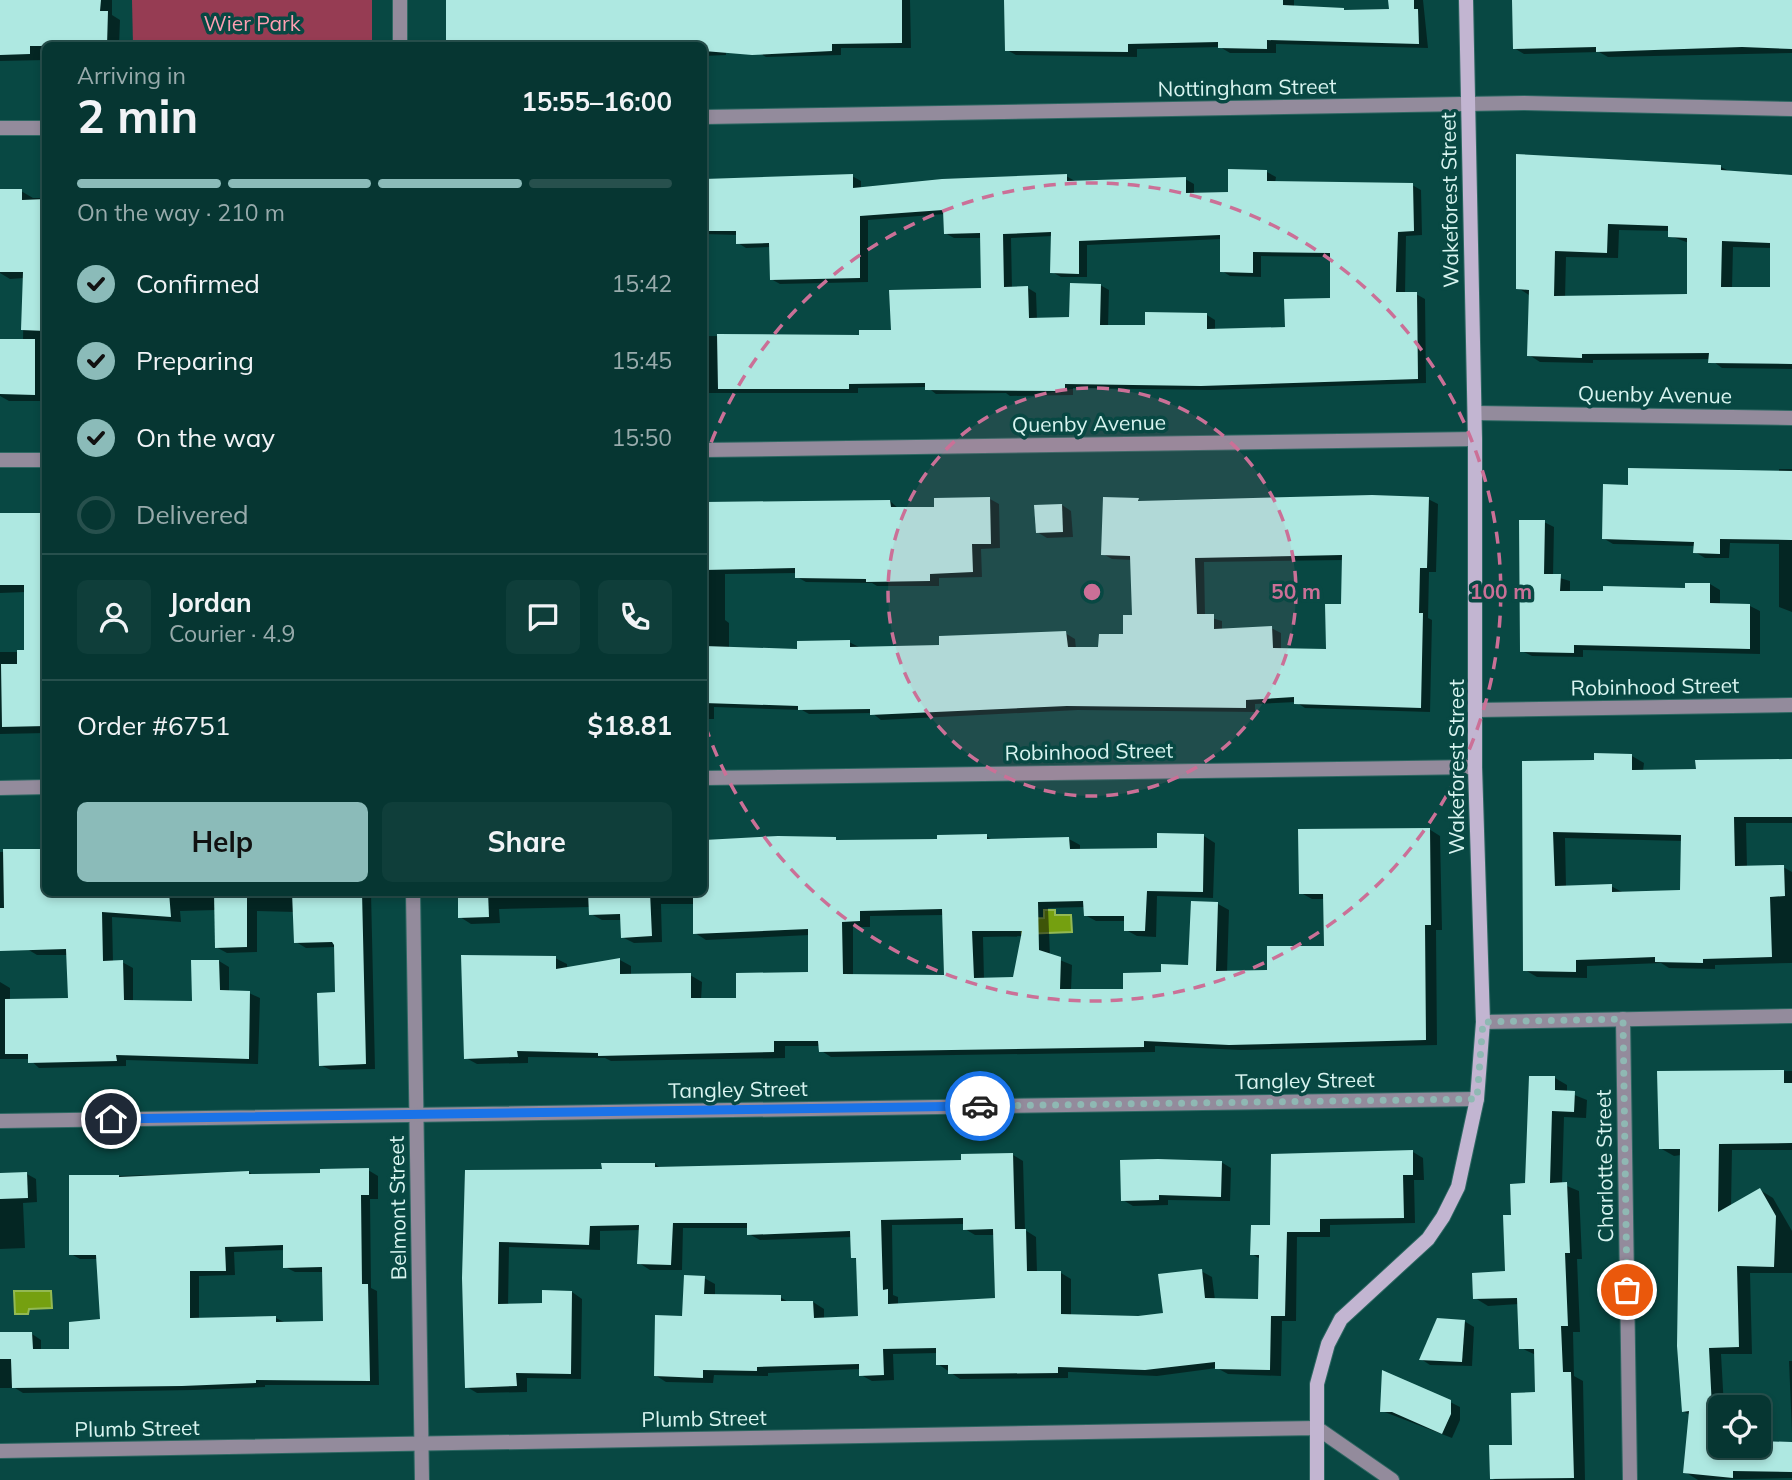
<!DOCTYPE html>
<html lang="en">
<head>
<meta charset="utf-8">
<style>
  body { margin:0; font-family:Mulish,sans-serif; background:#0f3e3a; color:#f1f3f6; height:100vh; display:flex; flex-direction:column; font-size:26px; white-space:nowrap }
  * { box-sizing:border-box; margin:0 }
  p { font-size:23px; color:#98abac }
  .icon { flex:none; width:38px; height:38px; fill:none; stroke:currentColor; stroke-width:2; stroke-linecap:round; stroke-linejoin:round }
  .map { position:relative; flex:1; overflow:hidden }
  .details { position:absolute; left:42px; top:42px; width:665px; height:854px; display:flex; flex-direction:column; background:#063632; border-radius:10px; box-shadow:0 4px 10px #0003,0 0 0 2px #27504d }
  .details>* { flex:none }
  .buttons { position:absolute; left:1708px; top:1395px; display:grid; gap:14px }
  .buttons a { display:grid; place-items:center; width:63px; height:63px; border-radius:10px; background:#063632; box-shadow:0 4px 10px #0003,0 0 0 2px #27504d; font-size:35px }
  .pin { position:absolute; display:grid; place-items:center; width:60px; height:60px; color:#fff; margin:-30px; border:4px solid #fff; border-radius:50%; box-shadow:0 2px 7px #0007 }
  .courier { position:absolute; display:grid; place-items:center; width:70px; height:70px; margin:-35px; border:5px solid #1a73e8; border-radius:50%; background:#fff; color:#222; box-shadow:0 2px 9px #0007 }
  .headline em { font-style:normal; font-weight:700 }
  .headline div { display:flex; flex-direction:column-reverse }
  .headline { display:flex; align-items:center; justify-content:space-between; height:119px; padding:0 35px }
  h1 { font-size:46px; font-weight:700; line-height:52px }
  .bar { display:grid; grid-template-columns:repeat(4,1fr); gap:10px 7px; align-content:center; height:84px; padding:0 35px }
  .bar i { height:9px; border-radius:5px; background:#27504d }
  .bar .current { background:#8bbbb9 }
  .bar p { grid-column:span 4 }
  .line { display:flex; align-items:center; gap:18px; padding:0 35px; border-top:2px solid #27504d }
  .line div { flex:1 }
  .round { display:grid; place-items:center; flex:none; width:74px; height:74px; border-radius:10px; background:#0f3e3a }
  ol { padding:0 35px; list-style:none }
  li { display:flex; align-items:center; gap:21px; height:77px }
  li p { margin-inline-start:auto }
  li .icon { padding:7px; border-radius:50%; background:#8bbbb9; color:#111; stroke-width:4 }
  li:last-child { color:#98abac }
  li i { width:38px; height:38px; border:4px solid #27504d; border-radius:50% }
  .action { display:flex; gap:14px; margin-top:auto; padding:14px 35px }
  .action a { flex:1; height:80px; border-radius:10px; background:#8bbbb9; color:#111; font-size:28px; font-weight:700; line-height:80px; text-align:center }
  .action a+a { background:#0f3e3a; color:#f1f3f6 }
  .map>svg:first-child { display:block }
</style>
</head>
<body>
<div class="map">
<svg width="1792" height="1480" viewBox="0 0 1792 1480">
  <rect width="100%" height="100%" fill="#084843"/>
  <!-- green -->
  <polygon fill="#963c53" points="132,0 372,0 372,45 133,45"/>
  <!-- water -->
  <g fill="#75a010" stroke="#93b953" stroke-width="2">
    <polygon points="1044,910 1055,910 1055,915 1071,915 1072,932 1022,934 1021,919 1044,918"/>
    <polygon points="14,1291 51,1291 52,1308 29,1309 28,1314 15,1314"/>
  </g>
  <!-- shadow -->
  <g fill="#0007" fill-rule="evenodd">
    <polygon points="0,0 112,0 112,15 120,20 119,46 46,46 46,60 0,61"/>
    <polygon points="447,0 725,0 726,55 704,56 704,46"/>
    <polygon points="758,0 910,0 911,48 841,48 841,55 766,57 757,52"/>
    <polygon points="1006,0 1294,0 1294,7 1348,12 1390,11 1390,0 1423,0 1428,48 1276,44 1276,53 1230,53 1220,47 1137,49 1137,57 1016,55 1007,50"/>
    <polygon points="1513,0 1792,0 1792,53 1608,57 1599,52 1524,54 1514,48"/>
    <path d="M1518 156 1721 167 1729 171 1792 176V369L1722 368 1710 359 1593 360V363L1540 362 1529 355V295L1518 288ZM1619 230 1670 231V236L1689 243V295L1565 298 1566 257 1618 258ZM1733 247 1771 248V289H1732Z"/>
    <path d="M1267 172 1276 177 1275 183 1412 185 1421 190 1422 235 1406 236 1405 294H1416L1425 299 1426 383 1211 390 1073 388V395L1010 396 1006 393 936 394 927 387 858 388V393H704V336L861 337 893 331 983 290 982 238H954L945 233V214L868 220V282L780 284 771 279V247L746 248 738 243 737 235 704 234V181L852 176 861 181V189L1066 176 1075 181 1185 179 1194 184V195L1229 194ZM1053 236 1052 272 1061 277H1087V245L1222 239V271L1230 276 1261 277V256L1331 257V300L1287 328 1215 330V320L1207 315 1146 327H1108L1109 290 1100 285 1071 319 1037 320 1036 293 1028 288 1012 289 1011 238Z"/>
    <polygon points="0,191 21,191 33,198 46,198 46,401 9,401 0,396 0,341 23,341 24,278 10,279 0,273"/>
    <polygon points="1779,469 1792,469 1792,612 1779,607 1779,544 1730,543 1729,558 1705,558 1695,552 1695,546 1613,544 1603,538 1629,487 1779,473"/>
    <path d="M990 499 999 504 1000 548 981 549 982 577 939 578V586H877L872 583 806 582 797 577V573L725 574V620L729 623V649L799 651 849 642 859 647H941L1065 633 1075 639 1076 649H1100L1125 635 1134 616 1132 560 1112 559 1103 554 1138 500 1143 503 1428 499 1438 504 1436 572H1429L1428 618 1432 620 1430 712 1305 708 1296 702 1255 704V712L1078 710 881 720 872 713 809 714 802 710 714 707V719H704V504L890 501 899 509H936ZM1344 560 1343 606 1328 651 1281 650V633L1271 628 1222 630V621L1205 616 1204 562Z"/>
    <polygon points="1062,505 1071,511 1073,537 1047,538 1037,532"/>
    <polygon points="46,515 46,733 0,734 0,652 26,652 26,592 0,593 0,516"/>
    <polygon points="1544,522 1554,527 1553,576 1570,581 1570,592 1687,590 1710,584 1720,590 1720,605 1750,606 1760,611 1760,654 1583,650 1583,657 1532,656 1522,651"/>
    <path d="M1632 756 1644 763 1643 771 1698 770 1792 761V823H1746L1747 868 1783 867 1792 872V963L1715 965V969L1669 968 1661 963 1587 966V978L1537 977 1525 970 1524 763 1596 762ZM1565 838 1683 841 1682 892 1624 893 1611 886 1566 887Z"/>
    <path d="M1429 829 1440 836 1442 930H1436L1437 1045 1241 1050 1155 1046V1052L831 1057 820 1050V1046H785V1058L611 1061 605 1058 528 1057V1063L477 1064 466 1058 555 958 567 964V969L620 960 631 966V976L690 975 702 982 701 1000H738L810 973V935L706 940 695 933V904H661L662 942 634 943 622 937V920H602L591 914 590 907 499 909 500 923 471 924 460 917 459 892H704V841H939L986 836 994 841 1069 839 1080 845V851L1158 850 1204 836 1215 843 1213 898 1157 896 1156 937 1137 936 1126 930V921H1096L1085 915V907L1048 908 1050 956 1072 965 1071 990H1125L1163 974 1190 967 1218 904 1229 910 1227 973 1269 972 1326 948 1325 899H1312L1301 893ZM944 915 946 977 853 976V927H870V916ZM1023 936 1015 978 984 979 983 937Z"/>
    <polygon points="46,850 46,892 371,892 375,1069 331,1070 320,1065 337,994 334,947 306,948 296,942 295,912 257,911 257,952 227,953 216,947 216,910 180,911 181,922 112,917 113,962 122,962 133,968 133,1002 193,1003 219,961 229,967 229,992 249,993 260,998 258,1064 126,1060 126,1066 39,1068 29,1059 0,1059 0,982 10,988 10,1001 70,1000 68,955 37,955 27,949 0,910 0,852"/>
    <polygon points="1792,1071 1792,1150 1732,1150 1731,1207 1760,1190 1773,1198 1792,1231 1792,1273 1750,1273 1752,1354 1721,1354 1724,1407 1720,1407 1720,1446 1792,1444 1792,1478 1698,1480 1685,1472 1690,1415 1683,1411 1681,1155 1674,1156 1660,1148 1659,1073"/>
    <polygon points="1555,1078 1567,1085 1567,1092 1587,1100 1586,1118 1564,1117 1562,1184 1579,1191 1582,1259 1577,1259 1580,1332 1573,1332 1574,1376 1583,1381 1585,1480 1495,1480 1491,1478 1514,1447 1537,1393 1536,1355 1521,1348 1519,1304 1488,1306 1475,1298 1507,1273 1513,1217 1527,1185"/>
    <path d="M1413 1152 1423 1158 1424 1180H1414L1415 1223 1330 1225V1237H1297L1296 1321H1282L1281 1376 1228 1374 1217 1368 1157 1376 1068 1372V1378L960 1379 938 1364V1353L893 1354 894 1380 872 1381 861 1375V1369L768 1373V1376L714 1375 713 1383 666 1382 655 1375 704 1278 715 1284V1296L780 1297 790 1303 813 1302 824 1309V1319L859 1318 858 1260 853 1257 852 1237 760 1240 749 1234V1228H683L682 1270H650L639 1263 640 1230 600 1231V1250L509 1247 508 1306 544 1305 572 1292 582 1299 581 1379 527 1378V1392L477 1393 467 1387V1172L603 1170 655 1164 662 1169 963 1162 1013 1155 1023 1161 1025 1230 1036 1237 1037 1273H1061L1071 1279V1316L1138 1318 1165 1315 1201 1271 1212 1277 1215 1300 1260 1301V1259L1252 1254 1272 1227ZM964 1224 965 1229 975 1235H995L997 1300 898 1306V1297L893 1295 892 1225Z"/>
    <polygon points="1221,1162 1231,1168 1230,1201 1168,1200 1168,1205 1133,1206 1123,1200"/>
    <path d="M368 1170 378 1176V1199H370L371 1288 377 1291 379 1385H265V1387L193 1390 23 1393 15 1388H0V1334H32L41 1340V1351L71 1350 101 1321 98 1259H80L71 1254 118 1176 249 1172 254 1176 322 1175ZM285 1250V1267L295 1272H324L325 1322 286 1323 276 1318 199 1320V1276L235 1275 234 1252Z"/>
    <polygon points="27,1174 36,1179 37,1202 23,1203 25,1248 0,1249 0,1175"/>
    <polygon points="1464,1321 1474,1327 1472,1366 1430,1365 1421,1359"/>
    <polygon points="1789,1361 1792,1361 1792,1433"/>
    <polygon points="1450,1402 1460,1407 1460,1420 1452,1438 1382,1411"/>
  </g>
  <!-- building -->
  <g fill="#aee8e1" fill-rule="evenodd">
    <polygon points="0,0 101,0 100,11 108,11 107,46 30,46 30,54 0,55"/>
    <polygon points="446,0 902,0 902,43 832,44 832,51 752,55 704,51 704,46 446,46"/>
    <polygon points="1004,0 1283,0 1283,5 1344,8 1344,10 1389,9 1388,0 1414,0 1414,9 1418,9 1419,44 1267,40 1267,49 1218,48 1218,42 1128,44 1128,52 1005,51"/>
    <polygon points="1512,0 1792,0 1792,49 1742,47 1596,52 1596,47 1513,49"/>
    <path d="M1516 154 1721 165V170L1792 175V364L1708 363 1709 353 1582 354V358L1527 356 1529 290 1516 289ZM1608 224 1668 226V237L1687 238V294L1554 296 1555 251 1607 253ZM1722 241 1770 243V287H1721Z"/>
    <path d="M1228 169 1267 170V181L1413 183 1414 231 1398 232 1396 292H1417L1418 379 1201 386 1065 384V391L925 390V383L849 384V389H718L717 334 859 335V330H891L889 290 981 288 980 233 944 234 943 210 860 216V278L770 280 769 243 736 244V231H704V179L853 174V188L942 179 1067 174V181L1186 177V193L1228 192ZM1051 232 1050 273 1079 274V241L1220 235V272L1253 273V252L1330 253V298L1284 299 1285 327 1207 329V313L1145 312V325H1100L1101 284 1070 283 1069 317 1029 318 1028 286 1004 287 1003 234Z"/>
    <polygon points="0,189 22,189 22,200 46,199 46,331 21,330 23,272 0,272"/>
    <polygon points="0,339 35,339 35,395 0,394"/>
    <polygon points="1628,468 1792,471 1792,540 1720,539 1720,554 1693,553 1694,542 1602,539 1603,484 1628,485"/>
    <path d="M1372 495 1429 497 1427 568H1420L1419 613H1423L1421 708 1294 704V697L1246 700V708L1067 706 870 715V709L798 710V706L704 703V646L797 649V641L850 640V647L939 645V636L1066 631 1068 647H1098L1099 634H1123V615H1132L1130 556 1101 555 1103 497 1139 498 1138 501ZM1342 555 1341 604H1325L1326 649 1273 648 1272 626 1214 629V614H1197L1195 558Z"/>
    <polygon points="990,497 991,544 972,544 973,572 930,574 930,581 866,582 866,579 795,578 795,568 704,570 704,502 890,500 891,507 934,507 934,498"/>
    <polygon points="1062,504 1063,532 1036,533 1034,505"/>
    <polygon points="0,513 45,513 46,726 2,727 1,664 17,664 17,650 24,650 24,585 0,585"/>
    <polygon points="1519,520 1545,520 1544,574 1561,574 1560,591 1603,591 1603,586 1685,588 1685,583 1710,583 1710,603 1750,604 1750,649 1574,645 1574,653 1520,652"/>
    <path d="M1594 753 1632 754V770L1696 769 1695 760 1792 759V817H1734L1735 866 1784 865 1785 896 1770 897 1772 957 1703 959V963L1655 962V957L1576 960V972L1523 971 1522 761 1594 760ZM1553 832 1681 835 1680 890 1612 892V884L1555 886Z"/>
    <path d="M1430 828 1431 925H1425L1426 1040 1229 1045 1144 1041V1047L819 1052 818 1041H774V1052L598 1056V1053L517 1051 518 1057 464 1059 461 955 556 956V969L620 958V974L691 973V998H736V973L808 972V929L693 934V892H704V840L778 836 836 837V840L937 839V835L987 834V839L1069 837 1070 849 1157 848V833L1204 834 1203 892 1147 891 1145 931H1124V916H1084L1083 901 1038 902 1039 950 1061 957 1060 989H1123V973L1161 972V964L1188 965 1191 901 1218 902 1216 971 1267 970V946H1324L1323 894H1299L1298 829ZM942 909 944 975 843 974 842 922 860 921V911ZM972 931H1022L1013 977 974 978Z"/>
    <polygon points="3,849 46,849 46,892 169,892 171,917 102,912 103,961 123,960 124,1000 192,1001 191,960 219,960 220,990 250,991 249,1059 116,1055 117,1061 28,1063 28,1054 5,1054 5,999 68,998 66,949 0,951 0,908 4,908"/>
    <polygon points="214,892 247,892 247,947 215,948"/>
    <polygon points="292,892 362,892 366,1064 319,1066 317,993 335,992 334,945 332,942 294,943"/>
    <polygon points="458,892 488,892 489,917 458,918"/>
    <polygon points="588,892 650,892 652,936 621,938 620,914 589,915"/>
    <polygon points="1784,1070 1784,1083 1792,1083 1792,1143 1719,1144 1718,1212 1760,1188 1776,1216 1774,1267 1737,1266 1739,1347 1709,1348 1713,1428 1720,1429 1720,1446 1759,1446 1759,1441 1792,1442 1792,1472 1733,1471 1733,1478 1683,1473 1689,1411 1682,1412 1677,1346 1680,1149 1659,1149 1657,1071"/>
    <polygon points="1529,1076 1555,1076 1555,1090 1575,1091 1574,1112 1552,1111 1550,1183 1567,1182 1570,1253 1565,1253 1568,1326 1561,1326 1563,1372 1571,1372 1574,1478 1490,1479 1489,1445 1512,1445 1511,1393 1535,1392 1534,1349 1519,1349 1517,1298 1473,1299 1472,1273 1505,1271 1503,1215 1511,1215 1510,1184 1525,1183"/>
    <path d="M1413 1150V1175H1403L1404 1218 1320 1219V1232H1287L1285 1316H1271L1270 1370 1215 1369V1362L1145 1370 1058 1367V1373L948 1374V1365H936V1348L883 1349 884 1375 859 1376V1364L757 1367V1371L703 1370V1378L654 1376 655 1315 682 1316 684 1275 705 1276 704 1294 781 1295V1301H813L814 1318 858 1316 856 1258H851L850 1231 747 1235V1223H673L671 1265 637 1264 639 1225 590 1226 589 1245 499 1242 498 1304 542 1303V1290L572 1291 571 1374 516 1373 517 1386 465 1388 462 1278 465 1170 602 1169 601 1163H655V1167L961 1160V1154L1013 1153 1015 1229H1026L1027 1271H1061V1314L1138 1316 1163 1313 1158 1274 1202 1269 1205 1298 1258 1299 1259 1255H1250L1251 1225H1270L1271 1154ZM963 1218V1230L993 1229 995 1298 888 1304V1289L883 1290 881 1220Z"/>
    <polygon points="1158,1159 1222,1161 1221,1197 1159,1195 1159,1200 1121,1201 1120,1160"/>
    <path d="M369 1168V1195H361L362 1284H368L370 1381 256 1380V1383L182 1386 12 1388 11 1359H0V1332H32L33 1349H69V1322L100 1319 96 1255H69V1175H119V1177L249 1171V1174L320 1173V1169ZM283 1245V1268L322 1267 323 1321 276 1322V1316L190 1318V1271H226L225 1247Z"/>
    <polygon points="27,1172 28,1198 0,1199 0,1173"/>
    <polygon points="1437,1318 1465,1320 1462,1362 1419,1360"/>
    <polygon points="1382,1370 1451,1400 1451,1414 1442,1434 1392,1412 1380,1412"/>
  </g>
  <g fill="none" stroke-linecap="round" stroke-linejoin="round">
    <!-- street casing -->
    <g stroke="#2d6762" stroke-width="16">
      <g id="street">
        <polyline points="400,0 400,46"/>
        <polyline points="704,117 1524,103 1792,109"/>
        <polyline points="0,128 46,128"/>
        <polyline points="1475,413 1792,418"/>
        <polyline points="704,450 1475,439"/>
        <polyline points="0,460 46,460"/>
        <polyline points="1477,710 1792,705"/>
        <polyline points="704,778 1475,767"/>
        <polyline points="0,788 46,787"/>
        <polyline points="413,892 422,1480"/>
        <polyline points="1623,1019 1630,1480"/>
        <polyline points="1483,1022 1792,1016"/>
        <polyline points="0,1121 1477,1099"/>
        <polyline points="0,1451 1317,1428 1392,1480"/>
      </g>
    </g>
    <!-- secondary casing -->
    <g stroke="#2d6762" stroke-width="16">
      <polyline id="secondary" points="1317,1480 1317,1384 1328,1344 1341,1319 1428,1239 1443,1217 1458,1187 1477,1099 1483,1022 1475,767 1475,439 1466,0"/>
    </g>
    <!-- street -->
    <use href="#street" stroke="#938b9c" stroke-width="14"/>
    <!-- secondary -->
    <use href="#secondary" stroke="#c2b5d1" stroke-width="14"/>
  </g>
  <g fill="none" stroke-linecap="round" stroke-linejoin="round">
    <!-- done -->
    <polyline stroke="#8fb8b3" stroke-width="7" stroke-dasharray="0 12.6" points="980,1106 1477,1099 1483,1022 1623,1019 1627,1290"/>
    <!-- route -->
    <polyline stroke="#1a73e8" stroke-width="9" points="111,1119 980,1106"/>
  </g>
  <!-- distance rings -->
  <circle cx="1092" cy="592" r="204" fill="#cb7097" fill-opacity=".12"/>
  <g fill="none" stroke="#cb7097" stroke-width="3.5" stroke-dasharray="12 9">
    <circle cx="1092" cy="592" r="204"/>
    <path d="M704 462A409 409 0 1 1 704 722"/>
  </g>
  <g text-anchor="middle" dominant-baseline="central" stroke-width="7" stroke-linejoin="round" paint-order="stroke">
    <!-- park labels -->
    <g font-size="21" fill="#fe9eb2" stroke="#084843">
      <text x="252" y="23">Wier Park</text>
    </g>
    <!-- street labels -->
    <g font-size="21" fill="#d8f4f0" stroke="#084843">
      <text transform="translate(1247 87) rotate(-1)">Nottingham Street</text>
      <text transform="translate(1449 200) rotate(-91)">Wakeforest Street</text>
      <text transform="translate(1655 394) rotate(1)">Quenby Avenue</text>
      <text transform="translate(1089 423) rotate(-1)">Quenby Avenue</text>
      <text transform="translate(1655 686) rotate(-1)">Robinhood Street</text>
      <text transform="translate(1089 751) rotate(-1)">Robinhood Street</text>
      <text transform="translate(1456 767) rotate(-90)">Wakeforest Street</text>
      <text transform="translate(1305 1080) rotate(-1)">Tangley Street</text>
      <text transform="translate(738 1089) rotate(-1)">Tangley Street</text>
      <text transform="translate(1604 1166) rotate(-91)">Charlotte Street</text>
      <text transform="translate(397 1208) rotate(-91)">Belmont Street</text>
      <text transform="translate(704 1418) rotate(-1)">Plumb Street</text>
      <text transform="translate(137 1428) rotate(-1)">Plumb Street</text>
    </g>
  </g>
  <circle cx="1092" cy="592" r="10" fill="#cb7097" stroke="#084843" stroke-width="3.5"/>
  <g font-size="21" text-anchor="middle" font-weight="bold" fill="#cb7097" stroke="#084843" stroke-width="7" stroke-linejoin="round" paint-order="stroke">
    <text x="1296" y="599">50 m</text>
    <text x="1501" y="599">100 m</text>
  </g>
</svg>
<div class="buttons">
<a><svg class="icon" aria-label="locate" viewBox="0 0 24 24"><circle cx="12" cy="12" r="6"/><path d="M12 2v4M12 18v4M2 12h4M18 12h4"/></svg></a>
</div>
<div class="pin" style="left:1627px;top:1290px;background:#ea580c"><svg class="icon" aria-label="bag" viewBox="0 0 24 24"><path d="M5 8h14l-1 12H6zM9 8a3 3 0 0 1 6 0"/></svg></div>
<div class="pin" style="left:111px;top:1119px;background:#1f2937"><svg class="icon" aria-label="home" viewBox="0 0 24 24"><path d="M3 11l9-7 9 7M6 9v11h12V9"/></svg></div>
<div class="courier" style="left:980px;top:1106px"><svg class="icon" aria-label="car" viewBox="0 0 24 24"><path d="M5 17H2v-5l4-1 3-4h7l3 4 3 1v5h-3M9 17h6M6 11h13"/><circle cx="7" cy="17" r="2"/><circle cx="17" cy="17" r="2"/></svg></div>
<section class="details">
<div class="headline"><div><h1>2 min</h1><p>Arriving in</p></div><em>15:55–16:00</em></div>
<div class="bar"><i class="current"></i><i class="current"></i><i class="current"></i><i></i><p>On the way · 210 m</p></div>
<ol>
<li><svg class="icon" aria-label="check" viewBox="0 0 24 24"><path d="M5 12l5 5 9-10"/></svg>Confirmed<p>15:42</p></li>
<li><svg class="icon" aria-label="check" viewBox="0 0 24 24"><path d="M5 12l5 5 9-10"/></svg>Preparing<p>15:45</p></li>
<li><svg class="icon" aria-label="check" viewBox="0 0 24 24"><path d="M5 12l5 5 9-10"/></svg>On the way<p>15:50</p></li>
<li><i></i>Delivered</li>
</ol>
<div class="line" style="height:126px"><a class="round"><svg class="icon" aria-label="person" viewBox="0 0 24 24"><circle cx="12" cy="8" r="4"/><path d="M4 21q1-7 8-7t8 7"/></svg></a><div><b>Jordan</b><p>Courier · 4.9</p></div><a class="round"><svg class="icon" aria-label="chat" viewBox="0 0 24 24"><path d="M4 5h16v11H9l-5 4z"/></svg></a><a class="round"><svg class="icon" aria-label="phone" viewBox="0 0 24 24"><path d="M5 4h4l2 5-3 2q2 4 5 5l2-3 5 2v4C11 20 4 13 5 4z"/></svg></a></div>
<div class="line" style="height:91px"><div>Order #6751</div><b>$18.81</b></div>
<div class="action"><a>Help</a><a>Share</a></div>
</section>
</div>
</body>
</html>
